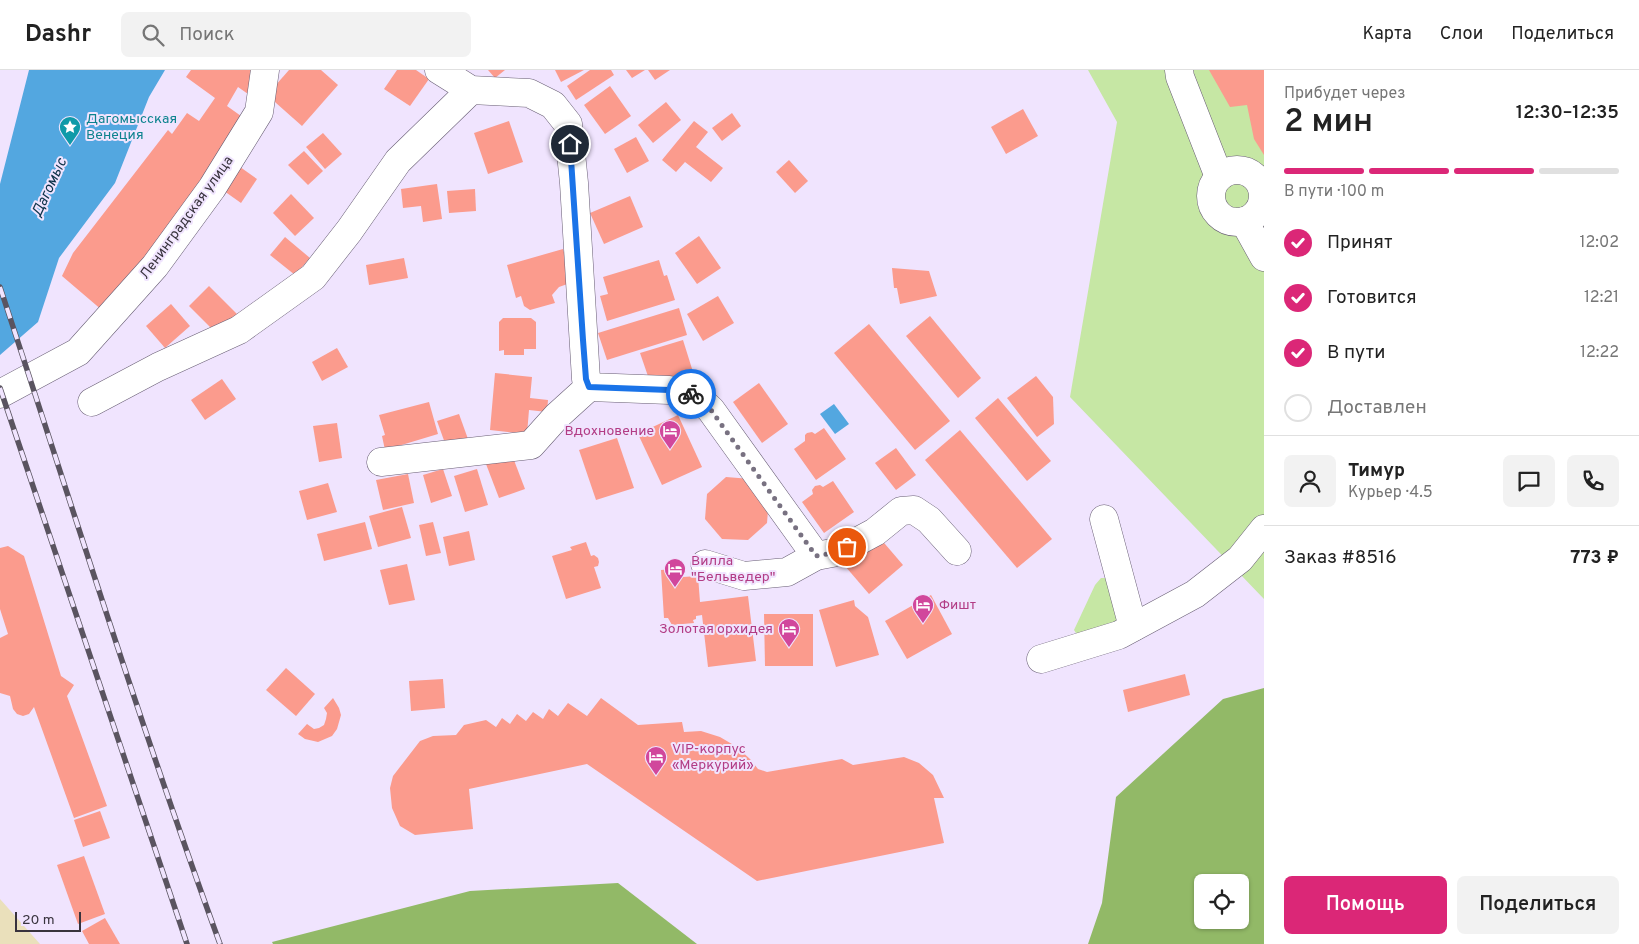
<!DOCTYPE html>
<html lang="ru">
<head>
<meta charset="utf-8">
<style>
  body { margin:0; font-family:Overpass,sans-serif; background:#f2f2f2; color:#222; height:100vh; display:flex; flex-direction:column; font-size:19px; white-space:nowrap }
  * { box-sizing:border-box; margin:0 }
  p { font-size:16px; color:#767676 }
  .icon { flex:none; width:28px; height:28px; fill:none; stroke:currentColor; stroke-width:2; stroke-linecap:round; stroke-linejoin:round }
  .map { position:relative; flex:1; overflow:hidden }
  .drawer { display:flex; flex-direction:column; background:#fff; width:375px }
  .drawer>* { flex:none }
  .controls { position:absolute; left:1194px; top:804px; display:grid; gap:10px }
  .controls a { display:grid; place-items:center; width:55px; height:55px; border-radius:8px; background:#fff; box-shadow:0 1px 4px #0004; font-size:25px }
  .scale { position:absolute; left:15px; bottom:12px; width:66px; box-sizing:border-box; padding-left:5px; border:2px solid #38333d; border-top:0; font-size:14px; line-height:18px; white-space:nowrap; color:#38333d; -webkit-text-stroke:4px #f0e4fe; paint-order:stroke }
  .pin { position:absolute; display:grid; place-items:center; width:42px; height:42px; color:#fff; margin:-21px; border:2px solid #fff; border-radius:50%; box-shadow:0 1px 5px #0007 }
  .courier { position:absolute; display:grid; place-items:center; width:50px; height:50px; margin:-25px; border:4px solid #1a73e8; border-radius:50%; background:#fff; color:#222; box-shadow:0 1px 6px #0007 }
  .headline em { font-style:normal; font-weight:600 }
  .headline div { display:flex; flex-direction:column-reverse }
  .headline { display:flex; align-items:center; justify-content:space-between; height:85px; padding:0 20px }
  h1 { font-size:32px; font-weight:600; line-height:38px }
  .bar { display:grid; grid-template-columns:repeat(4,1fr); gap:8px 5px; align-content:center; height:60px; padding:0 20px }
  .bar i { height:6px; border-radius:4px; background:#e0e0e0 }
  .bar .on { background:#db2777 }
  .bar p { grid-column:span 4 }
  .line { display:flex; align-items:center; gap:12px; padding:0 20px; border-top:1px solid #e0e0e0 }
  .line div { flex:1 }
  .round { display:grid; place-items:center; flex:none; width:52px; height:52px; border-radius:8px; background:#f2f2f2 }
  ol { padding:0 20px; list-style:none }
  li { display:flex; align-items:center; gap:15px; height:55px }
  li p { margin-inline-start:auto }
  li .icon { padding:5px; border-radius:50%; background:#db2777; color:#fff; stroke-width:4 }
  li:last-child { color:#767676 }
  li i { width:28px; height:28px; border:2px solid #e0e0e0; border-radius:50% }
  .primary-button { display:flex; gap:10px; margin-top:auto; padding:10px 20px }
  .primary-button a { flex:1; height:58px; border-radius:8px; background:#db2777; color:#fff; font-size:20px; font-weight:600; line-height:58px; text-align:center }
  .primary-button a+a { background:#f2f2f2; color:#222 }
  header { display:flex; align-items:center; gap:30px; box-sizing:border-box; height:70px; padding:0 25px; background:#fff; border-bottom:1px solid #e0e0e0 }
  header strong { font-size:24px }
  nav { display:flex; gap:28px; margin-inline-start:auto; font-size:18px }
  .search { width:350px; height:45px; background:#f2f2f2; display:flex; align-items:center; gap:12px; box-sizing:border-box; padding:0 18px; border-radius:8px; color:#767676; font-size:19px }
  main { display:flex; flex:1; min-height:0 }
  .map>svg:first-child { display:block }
</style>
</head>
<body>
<header>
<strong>Dashr</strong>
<div class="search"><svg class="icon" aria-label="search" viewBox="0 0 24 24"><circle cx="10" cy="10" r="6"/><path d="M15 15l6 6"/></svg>Поиск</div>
<nav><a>Карта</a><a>Слои</a><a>Поделиться</a></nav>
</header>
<main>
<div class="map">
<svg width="1264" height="874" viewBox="0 0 1264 874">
  <rect width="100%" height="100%" fill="#f0e4fe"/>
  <!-- green -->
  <g fill="#c6e7a4">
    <polygon points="1088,0 1264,0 1264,529 1070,327 1117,52"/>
    <polygon points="1101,508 1108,508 1118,555 1078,566 1074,560 1095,515"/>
  </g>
  <!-- forest -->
  <g fill="#92b967" fill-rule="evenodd">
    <path d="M1264 618V874H1088L1102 833 1116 727 1223 629ZM1240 812V850H1202V812Z"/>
    <polygon points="618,813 697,874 273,874 272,872 470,821"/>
  </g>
  <!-- sand -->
  <polygon fill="#eae0bb" points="0,829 40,874 0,874"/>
  <!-- water -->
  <g fill="#53a7e0">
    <polygon points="29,0 165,0 149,27 115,113 59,188 38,252 0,285 0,114"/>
    <polygon points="834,334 849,354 835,364 820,344"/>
  </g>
  <!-- building -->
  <g fill="#fb9b8d">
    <polygon points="191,0 257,0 248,24 238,17 227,36 248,51 216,97 103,241 62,206 73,183 168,60 172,64 187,43 199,51 215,28 186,7"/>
    <polygon points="289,0 321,0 338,15 302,56 267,25"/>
    <polygon points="397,0 416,0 429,9 410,36 384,19"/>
    <polygon points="488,0 505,0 495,8"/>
    <polygon points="555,0 584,0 561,12"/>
    <polygon points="590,0 611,0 614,5 576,30 567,16"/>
    <polygon points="626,0 645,0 632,8"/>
    <polygon points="648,0 670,0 655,10"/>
    <polygon points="1209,0 1264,0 1264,85 1254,69 1247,35 1230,37"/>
    <polygon points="610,16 631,46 605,64 584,35"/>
    <polygon points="666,32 681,50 653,73 638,55"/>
    <polygon points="1023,39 1038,66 1006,84 991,57"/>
    <polygon points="732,43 741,56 722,71 712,58"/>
    <polygon points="509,51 523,92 488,104 474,63"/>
    <polygon points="694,51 708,62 696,77 723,98 711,112 685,92 676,102 662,90"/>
    <polygon points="323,63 342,84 325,99 306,77"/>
    <polygon points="636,67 649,91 627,103 614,79"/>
    <polygon points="304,81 323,101 308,115 288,95"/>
    <polygon points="789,90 808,111 795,123 776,102"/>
    <polygon points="233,92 257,109 241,133 217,116"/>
    <polygon points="437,114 442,149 423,152 421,136 403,138 401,119"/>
    <polygon points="475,119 476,141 449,143 447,121"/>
    <polygon points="291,124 314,148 295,166 273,143"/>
    <polygon points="630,126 643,157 604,174 590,143"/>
    <polygon points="699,166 721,198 697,214 675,183"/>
    <polygon points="285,167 310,188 295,205 270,185"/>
    <polygon points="563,179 573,212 559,217 552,225 555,233 530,240 524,236 521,226 516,228 507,195"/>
    <polygon points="404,188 408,208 369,215 366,195"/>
    <polygon points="659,190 664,206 667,205 675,230 607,251 600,226 608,224 603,207"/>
    <polygon points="892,198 929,201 937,226 900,234 897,218 894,218"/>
    <polygon points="209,216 238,245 218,265 189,236"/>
    <polygon points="718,226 734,253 703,271 687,244"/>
    <polygon points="171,234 190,256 165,278 146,256"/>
    <polygon points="679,238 687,265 607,290 598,263"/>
    <polygon points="930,246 981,308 958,328 906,266"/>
    <polygon points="503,248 531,248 536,252 536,279 524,279 524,285 504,285 504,280 499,281 499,252"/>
    <polygon points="869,254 950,351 915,380 834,283"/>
    <polygon points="683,270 693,302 651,315 640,283"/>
    <polygon points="337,278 348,297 322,311 312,292"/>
    <polygon points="495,303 532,307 530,328 548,330 547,342 529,340 527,364 490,360"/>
    <polygon points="1036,306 1053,327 1054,354 1037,367 1007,328"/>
    <polygon points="222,309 236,329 205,350 191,330"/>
    <polygon points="759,313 788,354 762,373 733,332"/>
    <polygon points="998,328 1051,391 1027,411 975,348"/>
    <polygon points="429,332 438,364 385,380 382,366 385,365 379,345"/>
    <polygon points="459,344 468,369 446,376 437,351"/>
    <polygon points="678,345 702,397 662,415 638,364"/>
    <polygon points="337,353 342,388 319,392 313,356"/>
    <polygon points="824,358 846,389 816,410 794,379 805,371 805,365 807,363 812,362 815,364"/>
    <polygon points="960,360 1052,469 1017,498 925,390"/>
    <polygon points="617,368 634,418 596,430 579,380"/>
    <polygon points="896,378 916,405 896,420 875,393"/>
    <polygon points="512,385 525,419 499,428 486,394"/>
    <polygon points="443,399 452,426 431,433 423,405"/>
    <polygon points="477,399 488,435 465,442 454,406"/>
    <polygon points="408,404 414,433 383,440 376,410"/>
    <polygon points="726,407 751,409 769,428 767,453 748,470 722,469 705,449 707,424"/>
    <polygon points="833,411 854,442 824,463 802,432 813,424 812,420 815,416 820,415 823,417"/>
    <polygon points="328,413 337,442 307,450 299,421"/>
    <polygon points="402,437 411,468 378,477 369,446"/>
    <polygon points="365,452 372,479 324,491 317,464"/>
    <polygon points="433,452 441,483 426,486 419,455"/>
    <polygon points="469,461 475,490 449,496 443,467"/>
    <polygon points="879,467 903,495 869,524 845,496"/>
    <polygon points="586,472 591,486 594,485 598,488 599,492 598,496 594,497 601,518 566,529 552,486 572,480 570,477"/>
    <polygon points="8,476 24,486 61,606 74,615 67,626 107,736 74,748 34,637 29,644 23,646 17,644 13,639 10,626 0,623 0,568 8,564 0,539 0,478"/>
    <polygon points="407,494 415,530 389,535 380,500"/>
    <polygon points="683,498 683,507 698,506 700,532 748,526 756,591 708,597 702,545 696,546 696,549 693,550 694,553 672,555 668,548 664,548 661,500"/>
    <polygon points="931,525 952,564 907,589 885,551"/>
    <polygon points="854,530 855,536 868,547 879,585 836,597 819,540"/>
    <polygon points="764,544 813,544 813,596 765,596"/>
    <polygon points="286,598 315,624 296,646 266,620"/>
    <polygon points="1185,604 1190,625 1128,642 1123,620"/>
    <polygon points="443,609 445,638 411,641 409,611"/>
    <polygon points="333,628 339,638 341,645 337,659 332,666 318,672 305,669 298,664 307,654 314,659 319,658 324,655 326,649 327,643 324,638"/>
    <polygon points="601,628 638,655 682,652 684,662 701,661 720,667 737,677 750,689 758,699 767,702 842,689 853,695 904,687 919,693 933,705 944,728 934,728 944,773 757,811 587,694 469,719 473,759 415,765 400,756 392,738 390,718 393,706 420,671 433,666 456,665 464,655 486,650 496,657 502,648 510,654 517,644 526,651 533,642 543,649 549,639 558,646 568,633 587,646"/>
    <polygon points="100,741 110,768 83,777 74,750"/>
    <polygon points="84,786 105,844 78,854 57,795"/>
    <polygon points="105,848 120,874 89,874 82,861"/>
  </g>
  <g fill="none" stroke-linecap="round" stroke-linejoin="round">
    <!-- minor casing -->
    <g stroke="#685e74" stroke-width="29">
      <g id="minor">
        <polyline points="439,0 471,20 529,23 553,35 568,54 574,113 586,309 589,317 669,320 695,325 711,340 816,486"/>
        <polyline points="1179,0 1180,7 1219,107"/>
        <circle cx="1237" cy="126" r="26"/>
        <polyline points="1244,151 1264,187"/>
        <polyline points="0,324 78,282 155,196 212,118 259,42 265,0"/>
        <polyline points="92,332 158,297 239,260 313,207 349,161 398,91 471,20"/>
        <polyline points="381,392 531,375 557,346 589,317"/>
        <polyline points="1104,449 1133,557"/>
        <polyline points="705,494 744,506 787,502 816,486 832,483 847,477 875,462 901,441 914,440 929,450 957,481"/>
        <polyline points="1041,589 1119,565 1195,524 1240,489 1264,459"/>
      </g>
    </g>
    <!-- minor -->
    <use href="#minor" stroke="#fff" stroke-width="28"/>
    <!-- rail casing -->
    <g stroke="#5a5460" stroke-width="5.5">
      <g id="rail">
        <path d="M0 217C72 436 141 657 220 874"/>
        <polyline points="0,318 187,874"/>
      </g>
    </g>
    <!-- rail -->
    <use href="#rail" stroke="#f0e4fe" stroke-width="4" stroke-dasharray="11" stroke-linecap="butt"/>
  </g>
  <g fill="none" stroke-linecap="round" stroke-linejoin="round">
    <!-- done -->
    <polyline stroke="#787181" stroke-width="5" stroke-dasharray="0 9" points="691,324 695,325 711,340 816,486 832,483 847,477"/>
    <!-- route -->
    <polyline stroke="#1a73e8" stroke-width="6" points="570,74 583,270 586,309 589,317 669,320 691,324"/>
  </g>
  <!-- icons -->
  <defs>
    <g id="sight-pin" transform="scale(1.125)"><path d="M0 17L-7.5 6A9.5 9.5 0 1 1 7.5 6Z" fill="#0f9aa8" stroke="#f0e4fe"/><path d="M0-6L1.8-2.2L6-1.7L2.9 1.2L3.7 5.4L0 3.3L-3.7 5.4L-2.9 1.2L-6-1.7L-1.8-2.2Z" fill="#fff"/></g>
    <g id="hotel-pin" transform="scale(1.125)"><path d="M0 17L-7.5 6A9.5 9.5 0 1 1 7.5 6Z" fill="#d1479c" stroke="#f0e4fe"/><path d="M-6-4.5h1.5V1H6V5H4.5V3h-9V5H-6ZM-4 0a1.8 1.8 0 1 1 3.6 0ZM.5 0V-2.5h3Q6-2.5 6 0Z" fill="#fff"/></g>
  </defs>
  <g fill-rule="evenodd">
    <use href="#sight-pin" x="70" y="57"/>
    <use href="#hotel-pin" x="670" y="361"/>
    <use href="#hotel-pin" x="675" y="499"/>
    <use href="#hotel-pin" x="923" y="535"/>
    <use href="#hotel-pin" x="789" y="559"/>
    <use href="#hotel-pin" x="656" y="687"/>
  </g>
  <g text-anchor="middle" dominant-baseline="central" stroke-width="4" stroke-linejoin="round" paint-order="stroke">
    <!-- culture labels -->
    <g font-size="14" fill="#0d838f" stroke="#f0e4fe" text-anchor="start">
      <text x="86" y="49">Дагомысская<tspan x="86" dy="16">Венеция</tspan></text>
    </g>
    <!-- street labels -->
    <g font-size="14" fill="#38333d" stroke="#f0e4fe">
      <text transform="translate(187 148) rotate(-54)">Ленинградская улица</text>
    </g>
    <!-- hotel labels -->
    <g font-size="14" fill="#b23c85" stroke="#f0e4fe" text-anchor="start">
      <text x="654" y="361" text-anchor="end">Вдохновение</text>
      <text x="691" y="491">Вилла<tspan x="691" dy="16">"Бельведер"</tspan></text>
      <text x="939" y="535">Фишт</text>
      <text x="773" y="559" text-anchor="end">Золотая орхидея</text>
      <text x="672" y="679">VIP-корпус<tspan x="672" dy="16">«Меркурий»</tspan></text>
    </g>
    <!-- water labels -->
    <g font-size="15" font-style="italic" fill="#0d3249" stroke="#f0e4fe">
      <text transform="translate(50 118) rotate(-65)">Дагомыс</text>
    </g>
  </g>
</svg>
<div class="controls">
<a><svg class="icon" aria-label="locate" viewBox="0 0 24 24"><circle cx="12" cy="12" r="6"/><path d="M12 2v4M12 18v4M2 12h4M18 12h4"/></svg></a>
</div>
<div class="scale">20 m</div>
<div class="pin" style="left:847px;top:477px;background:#ea580c"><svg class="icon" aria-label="bag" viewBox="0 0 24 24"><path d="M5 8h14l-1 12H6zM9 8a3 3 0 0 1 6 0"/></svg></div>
<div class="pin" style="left:570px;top:74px;background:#1f2937"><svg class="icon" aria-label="home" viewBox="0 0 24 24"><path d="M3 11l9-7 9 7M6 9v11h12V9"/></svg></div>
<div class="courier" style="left:691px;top:324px"><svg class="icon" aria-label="bike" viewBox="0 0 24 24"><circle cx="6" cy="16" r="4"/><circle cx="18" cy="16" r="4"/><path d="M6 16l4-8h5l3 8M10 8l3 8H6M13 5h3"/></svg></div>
</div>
<section class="drawer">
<div class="headline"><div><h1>2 мин</h1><p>Прибудет через</p></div><em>12:30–12:35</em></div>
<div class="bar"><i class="on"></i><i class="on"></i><i class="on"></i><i></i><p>В пути · 100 m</p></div>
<ol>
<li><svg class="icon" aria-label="check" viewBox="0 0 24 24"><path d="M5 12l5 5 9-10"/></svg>Принят<p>12:02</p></li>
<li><svg class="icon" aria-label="check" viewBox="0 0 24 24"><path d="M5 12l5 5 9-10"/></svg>Готовится<p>12:21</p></li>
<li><svg class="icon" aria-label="check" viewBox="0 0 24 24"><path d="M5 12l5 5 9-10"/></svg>В пути<p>12:22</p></li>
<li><i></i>Доставлен</li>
</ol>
<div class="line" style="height:90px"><a class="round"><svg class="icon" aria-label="person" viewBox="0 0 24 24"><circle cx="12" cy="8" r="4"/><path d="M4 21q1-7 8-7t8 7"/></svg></a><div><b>Тимур</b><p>Курьер · 4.5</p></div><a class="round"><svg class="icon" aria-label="chat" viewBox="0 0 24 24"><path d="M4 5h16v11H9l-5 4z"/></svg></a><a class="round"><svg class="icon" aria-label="phone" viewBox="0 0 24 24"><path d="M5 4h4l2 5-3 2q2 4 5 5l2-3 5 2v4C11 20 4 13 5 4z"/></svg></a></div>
<div class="line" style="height:65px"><div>Заказ #8516</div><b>773 ₽</b></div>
<div class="primary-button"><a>Помощь</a><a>Поделиться</a></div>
</section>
</main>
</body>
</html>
